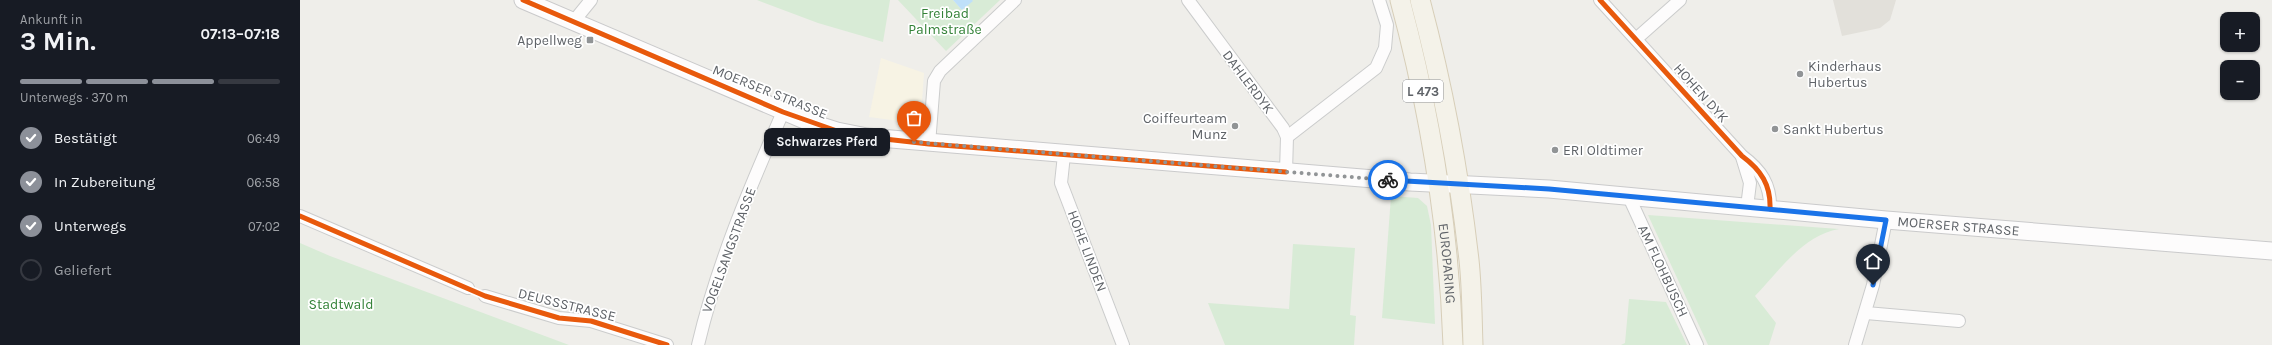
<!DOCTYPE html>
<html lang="de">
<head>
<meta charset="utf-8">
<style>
  body { margin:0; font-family:Karla,sans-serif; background:#242831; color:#f1f3f6; height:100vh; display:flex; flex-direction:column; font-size:15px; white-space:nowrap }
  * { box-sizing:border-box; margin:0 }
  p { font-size:13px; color:#9ea1a6 }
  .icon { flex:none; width:22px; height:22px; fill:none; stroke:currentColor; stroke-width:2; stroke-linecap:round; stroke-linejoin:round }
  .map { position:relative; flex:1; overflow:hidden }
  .sheet { display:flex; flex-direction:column; background:#171b24; width:300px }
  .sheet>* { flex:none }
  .fabs { position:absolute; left:1920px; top:12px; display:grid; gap:8px }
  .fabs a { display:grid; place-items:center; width:40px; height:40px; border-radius:8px; background:#171b24; box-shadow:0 1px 3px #0004; font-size:20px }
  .pin { position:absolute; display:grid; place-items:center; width:34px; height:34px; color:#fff; margin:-41px -17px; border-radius:50% 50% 50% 0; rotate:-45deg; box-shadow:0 0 4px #0007 }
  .pin .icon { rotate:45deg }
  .courier { position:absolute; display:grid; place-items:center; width:40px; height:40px; margin:-20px; border:3px solid #1a73e8; border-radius:50%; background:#fff; color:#222; box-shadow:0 1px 5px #0007 }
  .bubble { position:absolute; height:28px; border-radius:8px; background:#171b24; box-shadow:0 1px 3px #0004; font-size:13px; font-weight:700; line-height:28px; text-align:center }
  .head em { font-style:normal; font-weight:700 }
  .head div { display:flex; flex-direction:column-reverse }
  .head { display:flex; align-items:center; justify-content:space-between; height:68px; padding:0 20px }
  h1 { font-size:26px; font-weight:700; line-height:30px }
  .bar { display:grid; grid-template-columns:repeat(4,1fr); gap:6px 4px; align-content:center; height:48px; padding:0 20px }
  .bar i { height:5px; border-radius:3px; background:#363941 }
  .bar .selected { background:#8c9099 }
  .bar p { grid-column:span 4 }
  ol { padding:0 20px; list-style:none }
  li { display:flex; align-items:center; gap:12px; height:44px }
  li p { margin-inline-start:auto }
  li .icon { padding:4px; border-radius:50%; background:#8c9099; color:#fff; stroke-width:4 }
  li:last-child { color:#9ea1a6 }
  li i { width:22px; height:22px; border:2px solid #363941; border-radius:50% }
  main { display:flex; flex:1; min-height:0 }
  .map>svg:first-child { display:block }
</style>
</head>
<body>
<main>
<section class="sheet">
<div class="head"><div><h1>3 Min.</h1><p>Ankunft in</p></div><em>07:13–07:18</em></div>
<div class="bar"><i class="selected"></i><i class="selected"></i><i class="selected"></i><i></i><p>Unterwegs · 370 m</p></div>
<ol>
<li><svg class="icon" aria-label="check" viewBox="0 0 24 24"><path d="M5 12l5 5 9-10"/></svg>Bestätigt<p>06:49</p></li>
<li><svg class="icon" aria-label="check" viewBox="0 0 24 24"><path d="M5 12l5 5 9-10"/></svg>In Zubereitung<p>06:58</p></li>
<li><svg class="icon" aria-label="check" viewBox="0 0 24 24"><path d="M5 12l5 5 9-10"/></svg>Unterwegs<p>07:02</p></li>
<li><i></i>Geliefert</li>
</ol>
</section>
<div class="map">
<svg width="1972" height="345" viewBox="0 0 1972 345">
  <rect width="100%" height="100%" fill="#efeeea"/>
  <!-- commercial -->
  <polygon fill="#f7f3e4" points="581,58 624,73 621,116 615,123 569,117"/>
  <!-- education -->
  <polygon fill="#e2e0da" points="1533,0 1596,0 1590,20 1580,28 1542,36"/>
  <!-- green -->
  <g fill="#d8ebd6">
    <polygon points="457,0 590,0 583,42 518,23"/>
    <polygon points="598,0 653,0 662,10 672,0 700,0 646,51"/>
    <polygon points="1091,196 1118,198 1127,206 1131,225 1135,324 1082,318"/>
    <path d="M1348 215 1539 229C1503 235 1479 271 1455 296L1476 323 1469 345H1408Z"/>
    <polygon points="0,243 30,256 269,345 0,345"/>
    <polygon points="993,244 1055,248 1050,315 1056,316 1054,345 925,345 908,303 989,309"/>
    <polygon points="1329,299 1366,302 1387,345 1321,345 1325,343"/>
  </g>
  <!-- water -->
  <polygon fill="#bfe0f9" points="653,0 672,0 673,1 662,10"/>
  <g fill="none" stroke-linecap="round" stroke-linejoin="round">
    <!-- minor casing -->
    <g stroke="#cbcccc" stroke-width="14">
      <g id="minor">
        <polyline points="888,0 983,128 987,137 986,172"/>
        <path d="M1300 0 1442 156C1461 170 1471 185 1470 209"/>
        <polyline points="274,21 291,0"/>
        <polyline points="1336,39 1380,0"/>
        <polyline points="987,137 1076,68 1085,48 1087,25 1079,0"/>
        <polyline points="629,144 634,81 640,71 715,0"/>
        <polyline points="764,155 761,183 823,345"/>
        <polyline points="1442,157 1450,183 1447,207"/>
        <polyline points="1329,197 1397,345"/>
        <polyline points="0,216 168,288"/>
        <polyline points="185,296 259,318 291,321 367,345"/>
        <polyline points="1566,313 1659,321"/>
        <path d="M398 345C417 264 450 187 483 112"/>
        <polyline points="1555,345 1573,285 1586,220"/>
      </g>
    </g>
    <!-- secondary casing -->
    <g stroke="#cacacb" stroke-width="19">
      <g id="secondary">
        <path id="s1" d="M223 0 509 122 537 131 567 137 1110 182 1249 189 1586 220 1972 251"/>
      </g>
    </g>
    <!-- primary casing -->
    <g stroke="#d7ceb8" stroke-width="21">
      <g id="primary">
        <path id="s2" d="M1100 0C1130 112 1149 228 1153 345"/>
        <path d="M1120 0C1143 86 1159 172 1169 260 1172 288 1172 317 1173 345"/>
      </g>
    </g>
    <!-- minor -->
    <use href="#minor" stroke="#fdfcfc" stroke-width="12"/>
    <!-- secondary -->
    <use href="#secondary" stroke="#fdfcfc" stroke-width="17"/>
    <!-- primary -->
    <use href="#primary" stroke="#f4f2e9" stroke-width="19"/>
    <!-- cycleway casing -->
    <g stroke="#fff" stroke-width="8">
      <g id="cycleway">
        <polyline points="223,0 483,112 537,131 567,137 629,144 986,172"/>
        <path d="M1300 0 1442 156C1461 170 1471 185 1470 209"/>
        <polyline points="0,216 185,296 259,318 291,321 367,345"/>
      </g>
    </g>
    <!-- cycleway -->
    <use href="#cycleway" stroke="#e8590c" stroke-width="5"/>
  </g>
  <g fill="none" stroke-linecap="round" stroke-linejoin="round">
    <!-- done -->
    <polyline stroke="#919496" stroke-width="4" stroke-dasharray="0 7.2" points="614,142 1088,180"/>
    <!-- route -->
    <polyline stroke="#1a73e8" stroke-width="5" points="1088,180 1249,189 1586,220 1573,285"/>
  </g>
  <!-- markers -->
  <g fill="#919496" stroke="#fff" stroke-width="1.5">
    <rect x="286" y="36" width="8" height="8" rx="2"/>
    <circle cx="1500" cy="74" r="4"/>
    <circle cx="935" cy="126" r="4"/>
    <circle cx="1475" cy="129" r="4"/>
    <circle cx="1255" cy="150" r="4"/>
  </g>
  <g text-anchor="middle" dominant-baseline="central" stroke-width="3.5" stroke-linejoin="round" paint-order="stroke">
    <!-- shield labels -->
    <rect fill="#fff" stroke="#8f9295" stroke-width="1" x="1103" y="80" width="40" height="22" rx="3"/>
    <g font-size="13" font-weight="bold" fill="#5f6368">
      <text x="1123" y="91">L 473</text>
    </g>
    <!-- park labels -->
    <g font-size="14" fill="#348238" stroke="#fff">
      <text x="645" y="13">Freibad<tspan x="645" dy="16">Palmstraße</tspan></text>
      <text x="41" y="304">Stadtwald</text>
    </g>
    <!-- poi labels -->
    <g font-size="14" fill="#5f6368" stroke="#fff" text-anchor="start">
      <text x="282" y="40" text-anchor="end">Appellweg</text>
      <text x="1508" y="66">Kinderhaus<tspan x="1508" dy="16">Hubertus</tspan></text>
      <text x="927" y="118" text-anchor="end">Coiffeurteam<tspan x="927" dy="16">Munz</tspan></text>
      <text x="1483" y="129">Sankt Hubertus</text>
      <text x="1263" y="150">ERI Oldtimer</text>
    </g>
    <!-- street labels -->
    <g font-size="14" fill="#5f6368" stroke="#fff">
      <text transform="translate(948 82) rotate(53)">DAHLERDYK</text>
      <text transform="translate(470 92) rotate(22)">MOERSER STRASSE</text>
      <text transform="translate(1401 93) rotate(48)">HOHEN DYK</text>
      <text stroke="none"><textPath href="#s1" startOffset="1466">MOERSER STRASSE</textPath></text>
      <text transform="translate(429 250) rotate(-70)">VOGELSANGSTRASSE</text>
      <text transform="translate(787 251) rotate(69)">HOHE LINDEN</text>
      <text stroke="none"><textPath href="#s2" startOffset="268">EUROPARING</textPath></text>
      <text transform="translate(1363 271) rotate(65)">AM FLOHBUSCH</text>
      <text transform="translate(267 305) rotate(14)">DEUSSSTRASSE</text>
    </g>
  </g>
</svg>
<div class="fabs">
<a>+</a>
<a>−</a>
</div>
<div class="pin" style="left:614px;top:142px;background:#ea580c"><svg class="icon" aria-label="bag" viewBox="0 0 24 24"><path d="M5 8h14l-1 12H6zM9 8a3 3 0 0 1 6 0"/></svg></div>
<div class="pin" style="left:1573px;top:285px;background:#1f2937"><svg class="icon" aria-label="home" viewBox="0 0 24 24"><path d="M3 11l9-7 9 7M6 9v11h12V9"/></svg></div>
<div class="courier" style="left:1088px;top:180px"><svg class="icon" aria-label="bike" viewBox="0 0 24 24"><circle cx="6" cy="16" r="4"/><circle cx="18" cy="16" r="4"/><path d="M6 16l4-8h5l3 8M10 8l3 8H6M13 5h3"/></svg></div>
<div class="bubble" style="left:464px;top:128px;width:126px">Schwarzes Pferd</div>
</div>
</main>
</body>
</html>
